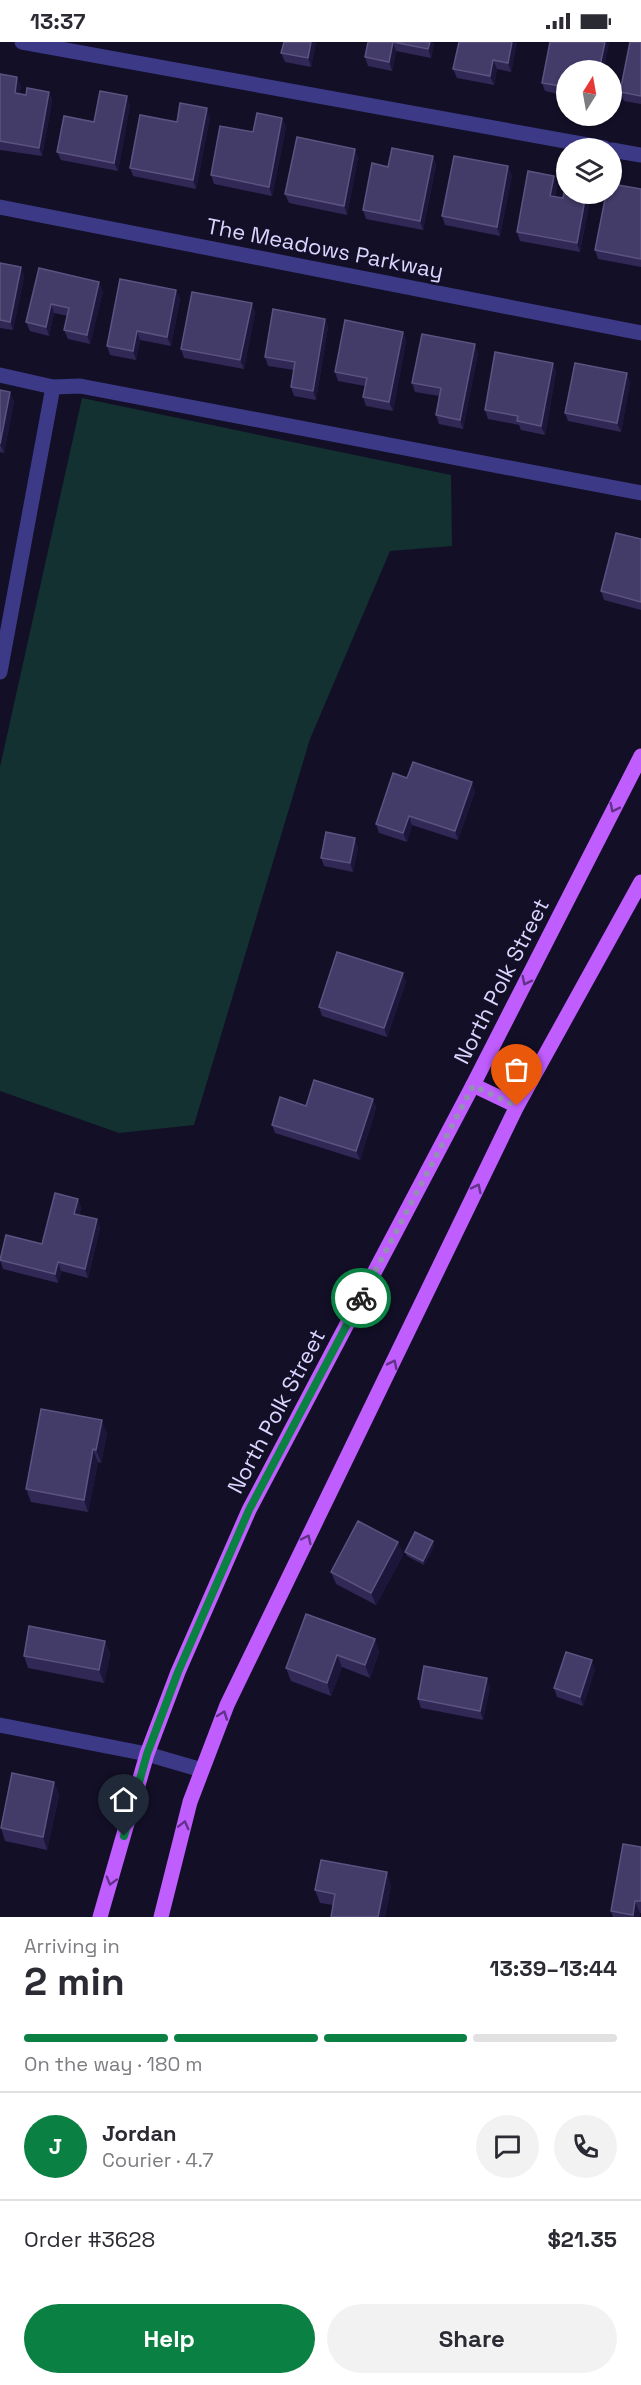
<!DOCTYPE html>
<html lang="en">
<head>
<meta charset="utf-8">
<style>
  body { margin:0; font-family:"Space Grotesk",sans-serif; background:#f2f2f3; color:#2b2b33; height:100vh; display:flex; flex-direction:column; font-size:22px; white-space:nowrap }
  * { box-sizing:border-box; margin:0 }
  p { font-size:20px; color:#7c7c81 }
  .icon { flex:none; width:33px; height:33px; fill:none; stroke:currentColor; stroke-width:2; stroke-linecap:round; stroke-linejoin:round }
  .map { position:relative; height:1875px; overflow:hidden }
  .drawer { display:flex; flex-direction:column; background:#fff; flex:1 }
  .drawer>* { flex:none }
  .needle { width:39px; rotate:11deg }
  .fabs { position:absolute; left:556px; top:18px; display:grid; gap:12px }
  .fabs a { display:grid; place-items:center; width:66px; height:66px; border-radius:50%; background:#fff; box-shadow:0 2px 4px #0004; font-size:30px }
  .pin { position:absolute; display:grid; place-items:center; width:51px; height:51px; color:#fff; margin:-62px -26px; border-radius:50% 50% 50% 0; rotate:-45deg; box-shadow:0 0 6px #0007 }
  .pin .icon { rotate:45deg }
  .courier { position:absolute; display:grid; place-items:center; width:60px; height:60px; margin:-30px; border:4px solid #0b8043; border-radius:50%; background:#fff; color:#222; box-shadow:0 2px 8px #0007 }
  .overview em { font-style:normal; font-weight:800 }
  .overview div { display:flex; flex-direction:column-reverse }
  .overview { display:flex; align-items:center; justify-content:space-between; height:102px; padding:0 24px }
  h1 { font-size:39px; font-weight:800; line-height:45px }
  .bar { display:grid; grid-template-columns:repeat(4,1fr); gap:9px 6px; align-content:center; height:72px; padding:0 24px }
  .bar i { height:8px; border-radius:4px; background:#e1e1e2 }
  .bar .active { background:#0b8043 }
  .bar p { grid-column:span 4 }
  .line { display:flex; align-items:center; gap:15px; padding:0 24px; border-top:2px solid #e1e1e2 }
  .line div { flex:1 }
  .round { display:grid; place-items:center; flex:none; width:63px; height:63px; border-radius:32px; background:#f2f2f3 }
  .primary-button { display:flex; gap:12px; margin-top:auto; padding:12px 24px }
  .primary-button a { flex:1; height:69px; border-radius:36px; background:#0b8043; color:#fff; font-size:24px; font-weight:800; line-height:69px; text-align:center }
  .primary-button a+a { background:#f2f2f3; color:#2b2b33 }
  .status { display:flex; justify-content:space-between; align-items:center; height:42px; padding:0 30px; background:#fff; direction:ltr }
  .status svg { height:16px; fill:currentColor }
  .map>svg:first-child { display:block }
</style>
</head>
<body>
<div class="status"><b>13:37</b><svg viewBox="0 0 49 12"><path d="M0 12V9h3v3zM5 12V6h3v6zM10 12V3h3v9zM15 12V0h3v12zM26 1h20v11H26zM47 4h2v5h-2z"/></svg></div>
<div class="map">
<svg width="641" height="1875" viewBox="0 0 641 1875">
  <rect width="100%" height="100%" fill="#130f27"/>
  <!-- green -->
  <polygon fill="#123130" points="82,356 451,433 452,504 390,509 310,697 194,1083 119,1091 0,1049 0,725"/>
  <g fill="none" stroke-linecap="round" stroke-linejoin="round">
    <!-- minor -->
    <g stroke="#3c3a87" stroke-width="15">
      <polyline points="22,0 604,106"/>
      <polyline points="612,108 641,113"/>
      <polyline points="0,165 641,291"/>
      <polyline points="0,333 53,345 0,630"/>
      <polyline points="53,345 80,344 641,451"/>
      <polyline points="0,1683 147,1712 202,1728"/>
    </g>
    <!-- major -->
    <g stroke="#c05dff" stroke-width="15">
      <polyline points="473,1043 517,1064"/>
      <polyline points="100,1875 147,1712 178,1630 249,1468 473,1043 641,714"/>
      <polyline points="161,1875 190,1760 227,1663 517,1064 641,840"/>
    </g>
  </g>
  <!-- wall -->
  <g fill="#312856">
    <polygon points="316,0 311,25 285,20 281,11"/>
    <polygon points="368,0 434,0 431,16 396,9 392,29 368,24 365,15"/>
    <polygon points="517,0 511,30 497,27 494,43 457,36 453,27"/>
    <polygon points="550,0 608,0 609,2 567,28 567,54 545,49 542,41"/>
    <polygon points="641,0 641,62 624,59 620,50"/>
    <polygon points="0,32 21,44 19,52 26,53 49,50 52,59 42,114 0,108"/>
    <polygon points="130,63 118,129 61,118 57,110 94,80"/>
    <polygon points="210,75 196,147 133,134 130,126 177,80"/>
    <polygon points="282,76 286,85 272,154 214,142 211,133 253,90"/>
    <polygon points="433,114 436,123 423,188 366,177 363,168 388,125"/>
    <polygon points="358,115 347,173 289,161 285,152"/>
    <polygon points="512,133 500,194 445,183 442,174"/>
    <polygon points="557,143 555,155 563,156 591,152 580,210 520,199 517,190"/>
    <polygon points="641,147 641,225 598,217 595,208"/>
    <polygon points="0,221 24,234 13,288 0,286"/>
    <polygon points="39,226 103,249 90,302 68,297 64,288 68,274 54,271 49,294 30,289 26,280"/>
    <polygon points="176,248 180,257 171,304 140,298 136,318 110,313 107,304"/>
    <polygon points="255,270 244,327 184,316 181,307"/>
    <polygon points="325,277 328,285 316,358 294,354 291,345 294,328 268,324 265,315"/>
    <polygon points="403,290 406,299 393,369 366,364 363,355 365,344 338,339 335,330"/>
    <polygon points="478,311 463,387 439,382 436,373 439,354 415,350 412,341"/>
    <polygon points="553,321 556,330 545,393 521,388 519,383 488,377 485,368"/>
    <polygon points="630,340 621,390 568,379 565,371"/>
    <polygon points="0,348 14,359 4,411 0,410"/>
    <polygon points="641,497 641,568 604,558 601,549"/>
    <polygon points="407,736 475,749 458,798 412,783 407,800 379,791 376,782"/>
    <polygon points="358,805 353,830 324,824 321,816"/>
    <polygon points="406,940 387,995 322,974 319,965"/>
    <polygon points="373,1057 376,1066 360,1118 275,1091 272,1083 306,1064"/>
    <polygon points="78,1157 81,1166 79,1173 97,1177 100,1186 88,1236 61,1229 58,1241 3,1227 0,1218 42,1202"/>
    <polygon points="107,1391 101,1421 98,1420 88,1470 31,1460 26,1447"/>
    <polygon points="398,1500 403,1513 376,1563 336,1542 331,1530"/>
    <polygon points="434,1504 424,1523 407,1514 405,1510"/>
    <polygon points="375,1597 379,1610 370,1636 342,1625 331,1654 291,1639 286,1626"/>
    <polygon points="105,1599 110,1612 104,1641 28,1626 24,1614"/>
    <polygon points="595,1627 583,1664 557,1655 554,1646"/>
    <polygon points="490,1645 483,1678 421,1666 418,1657"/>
    <polygon points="54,1740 59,1753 47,1808 5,1799 1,1786"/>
    <polygon points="641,1805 641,1871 640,1871 639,1875 613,1875 611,1869"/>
    <polygon points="391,1843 385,1875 331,1875 333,1863 320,1861 315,1848"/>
  </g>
  <!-- shaded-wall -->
  <g fill="#1d163b">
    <polygon points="311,0 316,0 311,25 308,16"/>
    <polygon points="393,0 396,9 392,29 389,20"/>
    <polygon points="430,0 434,0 431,16 428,7"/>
    <polygon points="512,0 517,0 511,30 508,21"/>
    <polygon points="605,0 608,0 609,2 604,28 599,28"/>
    <polygon points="493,18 497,27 494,43 490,34"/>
    <polygon points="17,35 21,44 18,60 15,51"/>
    <polygon points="49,50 52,59 42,114 39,106"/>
    <polygon points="127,54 130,63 118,129 114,121"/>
    <polygon points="207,66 210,75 196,147 193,138"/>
    <polygon points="282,76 286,85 272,154 269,145"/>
    <polygon points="355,107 358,115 347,173 344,164"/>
    <polygon points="433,114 436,123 423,188 420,179"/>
    <polygon points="508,124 512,133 500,194 497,185"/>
    <polygon points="554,134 557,143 553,163 550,154"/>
    <polygon points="586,152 591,152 580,210 577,201"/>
    <polygon points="21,225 24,234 13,288 10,280"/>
    <polygon points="99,240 103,249 90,302 87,293"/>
    <polygon points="176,248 180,257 171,304 167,295"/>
    <polygon points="252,261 255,270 244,327 240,318"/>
    <polygon points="51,262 54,271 49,294 46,285"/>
    <polygon points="325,277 328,285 316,358 313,349"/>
    <polygon points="137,289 140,298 136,318 133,309"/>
    <polygon points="403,290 406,299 393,369 389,360"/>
    <polygon points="475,302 478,311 463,387 460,378"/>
    <polygon points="553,321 556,330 545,393 541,384"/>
    <polygon points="627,331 630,340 621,390 617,381"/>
    <polygon points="10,350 14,359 4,411 0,402"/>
    <polygon points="472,740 475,749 458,798 455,789"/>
    <polygon points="409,774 412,783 407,800 403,791"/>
    <polygon points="355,796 358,805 353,830 350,821"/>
    <polygon points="403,931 406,940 387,995 384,986"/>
    <polygon points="373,1057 376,1066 360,1118 356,1109"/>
    <polygon points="78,1157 81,1166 77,1180 74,1172"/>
    <polygon points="97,1177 100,1186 88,1236 85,1227"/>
    <polygon points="58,1220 61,1229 58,1241 55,1232"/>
    <polygon points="102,1378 107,1391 101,1421 96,1408"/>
    <polygon points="93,1407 98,1420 88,1470 84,1458"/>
    <polygon points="433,1499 434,1504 424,1523 423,1519"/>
    <polygon points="398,1500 403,1513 376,1563 371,1551"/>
    <polygon points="375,1597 379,1610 370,1636 365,1623"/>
    <polygon points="105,1599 110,1612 104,1641 99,1628"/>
    <polygon points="337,1613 342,1625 331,1654 327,1641"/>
    <polygon points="592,1618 595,1627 583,1664 580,1655"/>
    <polygon points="487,1636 490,1645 483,1678 480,1669"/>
    <polygon points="54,1740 59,1753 47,1808 43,1795"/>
    <polygon points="387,1830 391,1843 385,1875 378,1875"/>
    <polygon points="635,1859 640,1871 639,1875 634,1875 633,1873"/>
  </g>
  <!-- building -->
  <g fill="#433b68" stroke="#5b5380" stroke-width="1.5">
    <polygon points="284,0 311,0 308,16 281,11"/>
    <polygon points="368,0 430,0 428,7 393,0 389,20 365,15"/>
    <polygon points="459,0 512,0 508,21 493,18 490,34 453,27"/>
    <polygon points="550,0 605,0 599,28 567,28 567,45 542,41"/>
    <polygon points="630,0 641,0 641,54 620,50"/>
    <polygon points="0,32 17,35 15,51 26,53 27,46 49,50 39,106 0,99"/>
    <polygon points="100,49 127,54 114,121 57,110 64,74 94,80"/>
    <polygon points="180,61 207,66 193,138 130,126 140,73 177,80"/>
    <polygon points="257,71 282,76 269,145 211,133 220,84 253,90"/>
    <polygon points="297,95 355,107 344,164 285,152"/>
    <polygon points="392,106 433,114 420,179 363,168 372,121 388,125"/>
    <polygon points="454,114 508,124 497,185 442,174"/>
    <polygon points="528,129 554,134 550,154 563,156 566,139 567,152 586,152 577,201 517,190"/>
    <polygon points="612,142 641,147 641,217 595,208 606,152 612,152"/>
    <polygon points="0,221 21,225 10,280 0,278"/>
    <polygon points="39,226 99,240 87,293 64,288 69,266 51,262 46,285 26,280"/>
    <polygon points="120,237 176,248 167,295 137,289 133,309 107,304"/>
    <polygon points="192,250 252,261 240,318 181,307"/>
    <polygon points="273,267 325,277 313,349 291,345 295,320 265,315"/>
    <polygon points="345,278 403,290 389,360 363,355 367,336 335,330"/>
    <polygon points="422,292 475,302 460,378 436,373 441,346 412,341"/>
    <polygon points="495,310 553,321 541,384 517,379 518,374 485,368"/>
    <polygon points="575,321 627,331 617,381 565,371"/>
    <polygon points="0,348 10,350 0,402"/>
    <polygon points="616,491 641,497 641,560 601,549"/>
    <polygon points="413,720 472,740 455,789 409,774 403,791 376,782 393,731 407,736"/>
    <polygon points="326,790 355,796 350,821 321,816"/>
    <polygon points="337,910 403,931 384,986 319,965"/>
    <polygon points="314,1038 373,1057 356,1109 272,1083 280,1055 306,1064"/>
    <polygon points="55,1151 78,1157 74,1172 97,1177 85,1227 58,1220 55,1232 0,1218 6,1193 42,1202"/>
    <polygon points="41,1367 102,1378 96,1408 93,1407 84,1458 26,1447"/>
    <polygon points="358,1479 398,1500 371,1551 331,1530"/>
    <polygon points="415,1490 433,1499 423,1519 405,1510"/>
    <polygon points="306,1572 375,1597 365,1623 337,1613 327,1641 286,1626"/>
    <polygon points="29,1584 105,1599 99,1628 24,1614"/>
    <polygon points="566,1610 592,1618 580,1655 554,1646"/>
    <polygon points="424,1624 487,1636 480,1669 418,1657"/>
    <polygon points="12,1731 54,1740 43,1795 1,1786"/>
    <polygon points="623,1802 641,1805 641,1859 635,1859 633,1873 611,1869"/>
    <polygon points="321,1818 387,1830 378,1875 331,1875 335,1852 315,1848"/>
  </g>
  <!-- one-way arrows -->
  <defs><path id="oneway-chevron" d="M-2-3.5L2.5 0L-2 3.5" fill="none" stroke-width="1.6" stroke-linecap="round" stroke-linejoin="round" transform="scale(1.5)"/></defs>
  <g stroke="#613288">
    <use href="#oneway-chevron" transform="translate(614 766) rotate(117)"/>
    <use href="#oneway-chevron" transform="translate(526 939) rotate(117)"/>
    <use href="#oneway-chevron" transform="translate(477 1146) rotate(-64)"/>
    <use href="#oneway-chevron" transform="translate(393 1322) rotate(-64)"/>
    <use href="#oneway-chevron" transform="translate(307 1497) rotate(-64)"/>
    <use href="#oneway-chevron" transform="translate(223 1673) rotate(-70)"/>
    <use href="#oneway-chevron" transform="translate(184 1783) rotate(-76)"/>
    <use href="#oneway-chevron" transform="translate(111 1839) rotate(106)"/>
  </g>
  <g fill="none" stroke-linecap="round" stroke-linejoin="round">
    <!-- done -->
    <polyline stroke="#9490b3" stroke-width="6" stroke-dasharray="0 10.8" points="361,1256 473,1044 517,1064"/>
    <!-- route -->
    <polyline stroke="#0b8043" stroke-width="8" points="124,1794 147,1712 178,1630 249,1468 361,1256"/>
  </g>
  <g text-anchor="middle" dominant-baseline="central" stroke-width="6" stroke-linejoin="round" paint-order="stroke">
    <!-- street labels -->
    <g font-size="22" fill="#dad6ff" stroke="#130f27">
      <text transform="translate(325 206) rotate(11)">The Meadows Parkway</text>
      <text transform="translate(501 939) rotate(-63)">North Polk Street</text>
      <text transform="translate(276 1369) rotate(-62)">North Polk Street</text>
    </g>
  </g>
</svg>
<div class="fabs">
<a><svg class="needle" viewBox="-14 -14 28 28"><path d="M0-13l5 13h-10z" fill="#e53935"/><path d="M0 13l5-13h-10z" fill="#7c7c81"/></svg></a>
<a><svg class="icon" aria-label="layers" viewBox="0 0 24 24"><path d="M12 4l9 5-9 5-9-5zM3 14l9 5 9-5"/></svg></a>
</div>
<div class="pin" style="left:517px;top:1064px;background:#ea580c"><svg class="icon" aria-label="bag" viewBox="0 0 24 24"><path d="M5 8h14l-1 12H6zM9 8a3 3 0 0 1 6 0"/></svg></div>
<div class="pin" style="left:124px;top:1794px;background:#1f2937"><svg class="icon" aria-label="home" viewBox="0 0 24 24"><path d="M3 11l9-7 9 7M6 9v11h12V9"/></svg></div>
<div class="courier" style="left:361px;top:1256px"><svg class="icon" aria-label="bike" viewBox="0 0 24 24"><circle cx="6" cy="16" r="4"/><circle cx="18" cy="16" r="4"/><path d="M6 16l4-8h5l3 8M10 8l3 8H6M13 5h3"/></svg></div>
</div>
<section class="drawer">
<div class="overview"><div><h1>2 min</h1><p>Arriving in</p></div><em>13:39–13:44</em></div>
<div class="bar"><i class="active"></i><i class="active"></i><i class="active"></i><i></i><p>On the way · 180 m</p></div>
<div class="line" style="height:108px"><b class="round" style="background:#0b8043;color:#fff">J</b><div><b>Jordan</b><p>Courier · 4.7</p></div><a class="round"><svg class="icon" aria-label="chat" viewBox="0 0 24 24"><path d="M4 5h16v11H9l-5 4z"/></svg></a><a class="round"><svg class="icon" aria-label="phone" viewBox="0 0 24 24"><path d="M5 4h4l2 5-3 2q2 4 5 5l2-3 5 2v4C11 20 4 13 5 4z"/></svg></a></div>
<div class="line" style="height:78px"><div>Order #3628</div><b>$21.35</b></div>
<div class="primary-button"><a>Help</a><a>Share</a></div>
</section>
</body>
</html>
